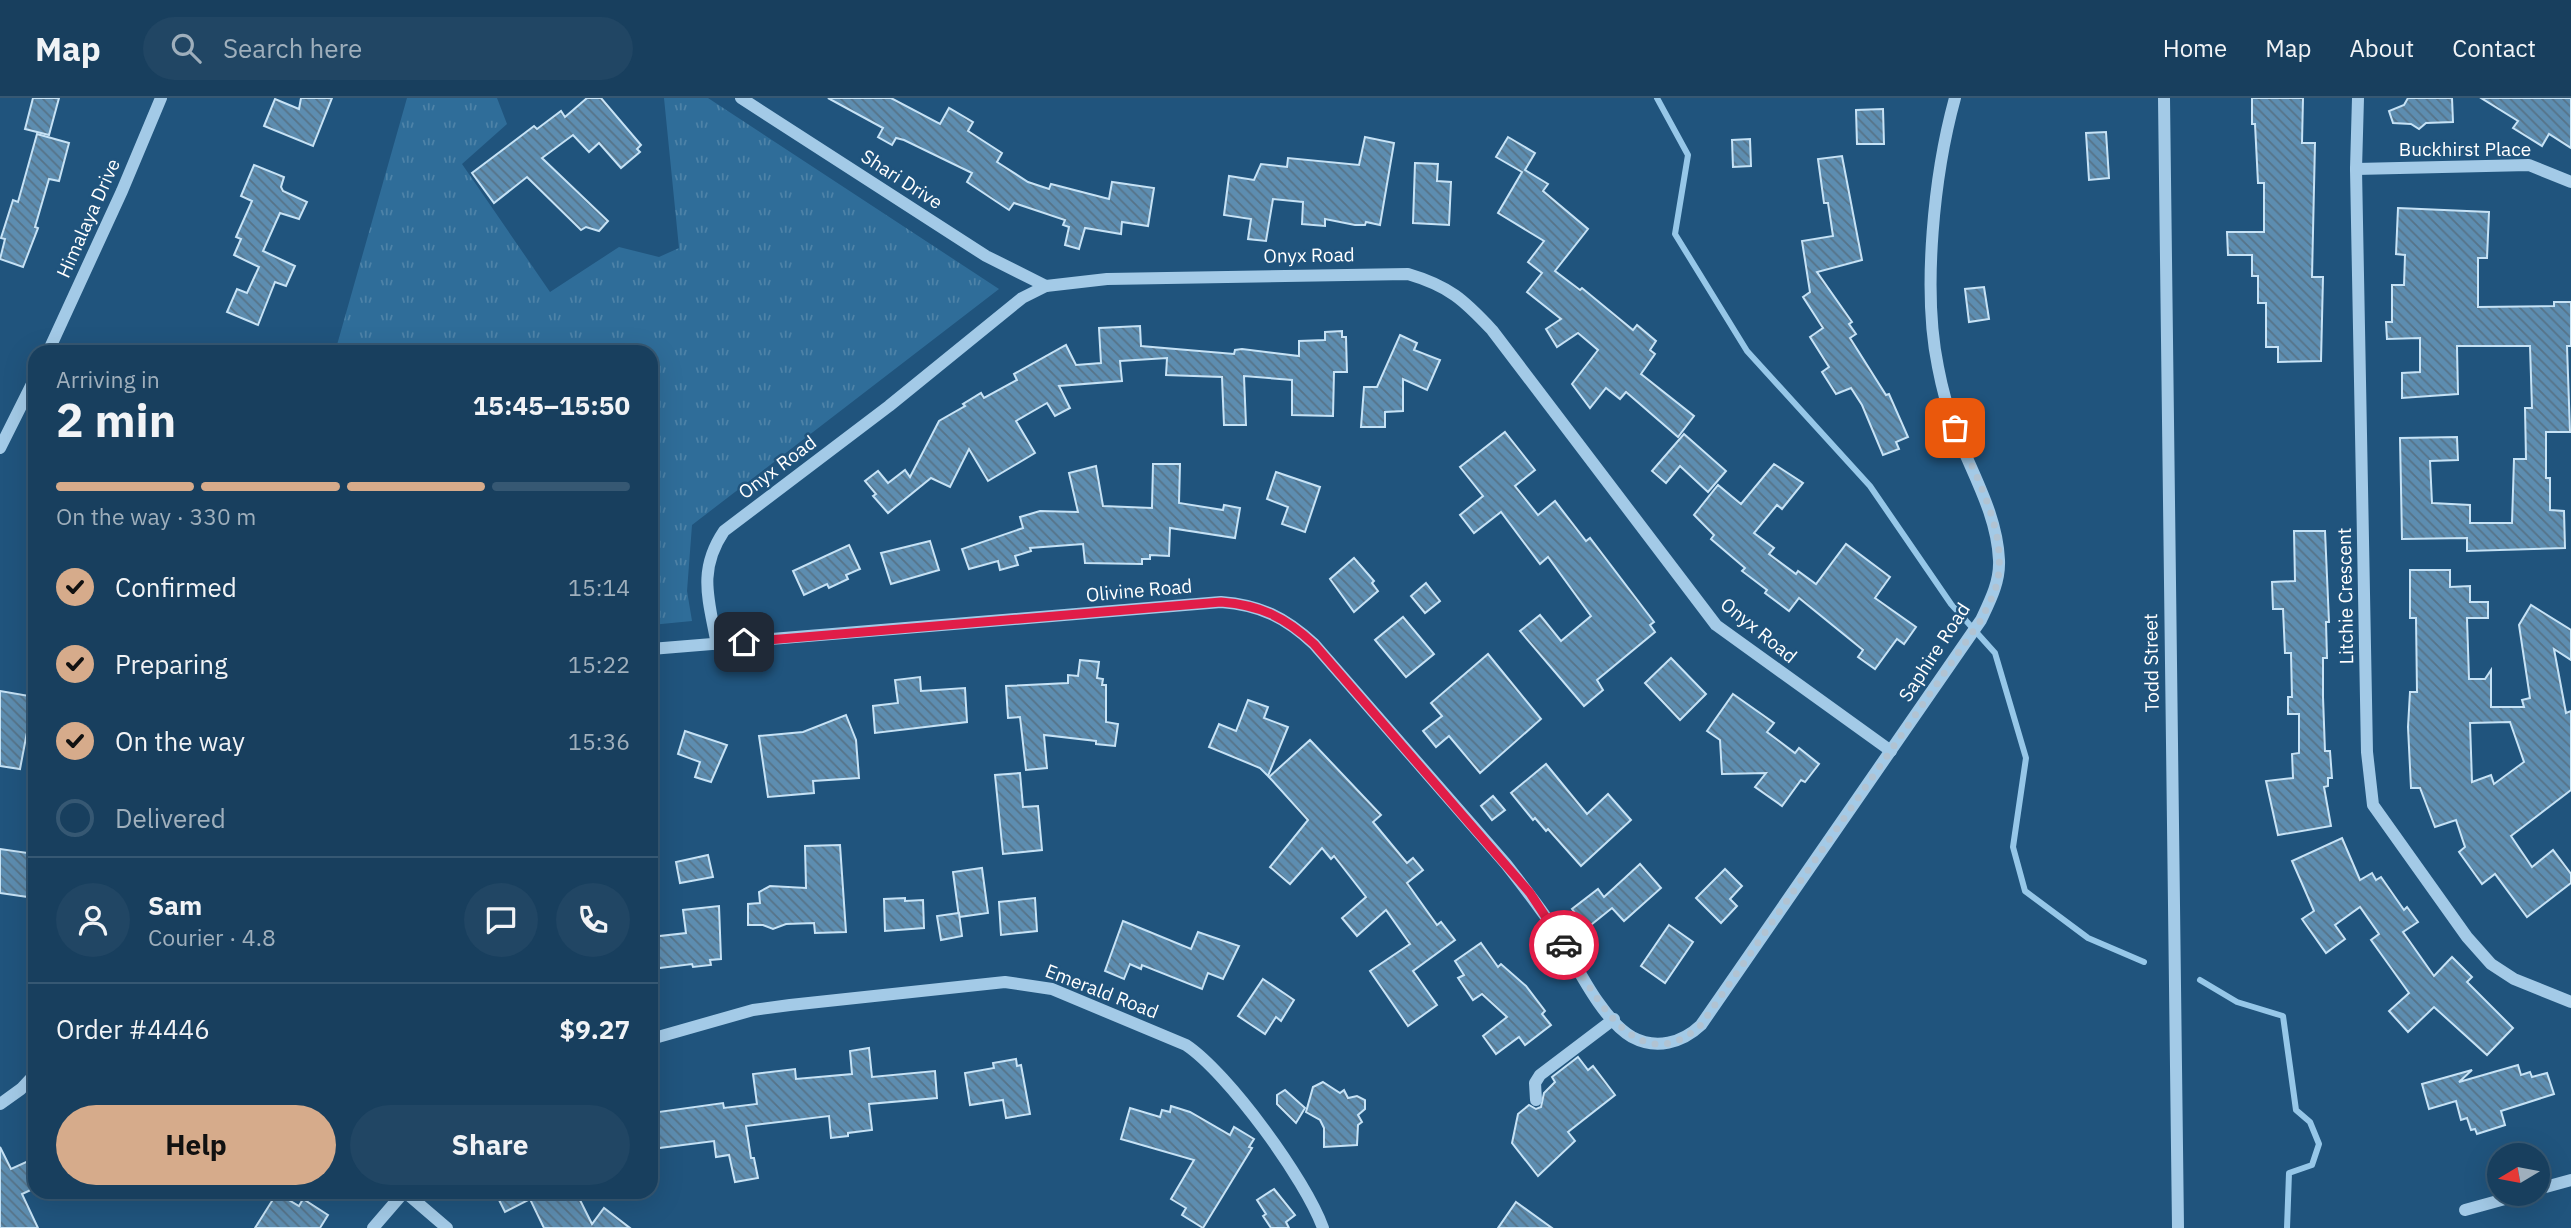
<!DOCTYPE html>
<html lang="en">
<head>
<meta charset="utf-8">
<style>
  body { margin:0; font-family:"IBM Plex Sans",sans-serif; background:#214664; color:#f1f3f6; height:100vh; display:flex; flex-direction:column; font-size:26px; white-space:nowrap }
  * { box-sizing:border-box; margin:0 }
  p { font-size:23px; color:#9fafbc }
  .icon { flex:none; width:38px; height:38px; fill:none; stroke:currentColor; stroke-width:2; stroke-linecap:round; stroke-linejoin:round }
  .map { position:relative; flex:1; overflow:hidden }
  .panel { position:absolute; left:28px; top:247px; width:630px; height:854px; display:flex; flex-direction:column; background:#183f5e; border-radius:21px; box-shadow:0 7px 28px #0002,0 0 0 2px #365873 }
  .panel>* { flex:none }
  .needle { width:46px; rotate:260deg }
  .controls { position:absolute; left:2487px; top:1045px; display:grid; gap:14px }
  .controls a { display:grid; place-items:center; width:63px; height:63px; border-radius:50%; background:#183f5e; box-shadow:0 7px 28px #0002,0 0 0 2px #365873; font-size:35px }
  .pin { position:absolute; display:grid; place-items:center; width:60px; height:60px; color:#fff; margin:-30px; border-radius:14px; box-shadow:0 4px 10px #0006 }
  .courier { position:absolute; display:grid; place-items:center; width:70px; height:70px; margin:-35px; border:5px solid #e11d48; border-radius:50%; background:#fff; color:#222; box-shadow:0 2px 9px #0007 }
  .head em { font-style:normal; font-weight:700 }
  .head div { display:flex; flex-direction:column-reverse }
  .head { display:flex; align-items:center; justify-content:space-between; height:119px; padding:0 28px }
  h1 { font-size:46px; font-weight:700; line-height:52px }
  .bar { display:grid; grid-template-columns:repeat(4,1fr); gap:10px 7px; align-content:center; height:84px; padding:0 28px }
  .bar i { height:9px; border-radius:5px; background:#365873 }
  .bar .selected { background:#d6ab8b }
  .bar p { grid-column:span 4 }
  .line { display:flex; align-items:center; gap:18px; padding:0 28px; border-top:2px solid #365873 }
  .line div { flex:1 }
  .round { display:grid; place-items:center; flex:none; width:74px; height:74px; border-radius:37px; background:#214664 }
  ol { padding:0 28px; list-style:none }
  li { display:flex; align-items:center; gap:21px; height:77px }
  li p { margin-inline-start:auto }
  li .icon { padding:7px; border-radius:50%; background:#d6ab8b; color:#111; stroke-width:4 }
  li:last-child { color:#9fafbc }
  li i { width:38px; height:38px; border:4px solid #365873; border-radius:50% }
  .cta { display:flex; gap:14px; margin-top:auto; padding:14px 28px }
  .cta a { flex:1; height:80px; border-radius:42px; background:#d6ab8b; color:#111; font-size:28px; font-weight:700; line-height:80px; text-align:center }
  .cta a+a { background:#214664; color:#f1f3f6 }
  header { display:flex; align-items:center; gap:42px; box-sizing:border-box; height:98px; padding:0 35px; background:#183f5e; border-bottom:2px solid #365873 }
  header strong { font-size:33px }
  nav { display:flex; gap:38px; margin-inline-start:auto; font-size:24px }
  .search { width:490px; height:63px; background:#214664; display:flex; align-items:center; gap:18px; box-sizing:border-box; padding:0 24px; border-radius:38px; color:#9fafbc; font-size:26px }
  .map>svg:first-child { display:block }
</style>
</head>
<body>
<header>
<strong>Map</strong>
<div class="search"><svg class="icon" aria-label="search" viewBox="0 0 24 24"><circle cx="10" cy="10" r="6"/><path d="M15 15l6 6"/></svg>Search here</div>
<nav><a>Home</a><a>Map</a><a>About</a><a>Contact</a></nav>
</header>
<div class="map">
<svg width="2571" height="1130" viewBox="0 0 2571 1130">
  <defs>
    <pattern id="grass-tufts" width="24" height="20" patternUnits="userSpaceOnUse" patternTransform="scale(1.75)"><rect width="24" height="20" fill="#2f6d99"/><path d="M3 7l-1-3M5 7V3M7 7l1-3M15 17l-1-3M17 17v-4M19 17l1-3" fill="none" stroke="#4e83a8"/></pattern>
    <pattern id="building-back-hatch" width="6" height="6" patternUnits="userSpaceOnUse" patternTransform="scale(1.75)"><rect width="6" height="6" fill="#5d8db0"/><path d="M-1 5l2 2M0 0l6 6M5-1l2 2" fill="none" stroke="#567388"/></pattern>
  </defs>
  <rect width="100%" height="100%" fill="#20547d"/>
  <!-- grass -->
  <polygon fill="url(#grass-tufts)" points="407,0 497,0 507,26 462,66 550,194 619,149 659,159 679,150 664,0 708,0 999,191 692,427 687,493 692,523 651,527 651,254 335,254"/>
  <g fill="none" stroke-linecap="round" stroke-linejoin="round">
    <!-- stream -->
    <g stroke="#96c7e8" stroke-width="6">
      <polyline points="1657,0 1688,57 1675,136 1747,253 1870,388 1951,506 1995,555 2026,660 2013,749 2025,793 2088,840 2144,864"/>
      <polyline points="2200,882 2237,904 2283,918 2296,1012 2310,1024 2319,1046 2312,1067 2289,1075 2287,1130"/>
    </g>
  </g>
  <!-- building -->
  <g fill="url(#building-back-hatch)" stroke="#c6e2f5" stroke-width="2" fill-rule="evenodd">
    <polygon points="33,0 59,0 49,37 25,31"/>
    <polygon points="301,0 332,0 313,48 264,28 275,1 299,11"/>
    <polygon points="587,0 601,0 641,47 637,51 640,54 621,70 599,45 589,54 573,37 542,60 608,123 599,133 586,129 581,132 527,79 494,105 472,75 534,28 537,31 561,13 565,19"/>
    <polygon points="828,0 891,0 940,26 949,10 973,24 968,33 1002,55 997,64 1028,84 1049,91 1051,86 1109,101 1112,84 1154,90 1148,128 1122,124 1121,136 1085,130 1079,151 1065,147 1069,129 1063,127 1065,122 1014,105 1009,112 967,84 972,75 904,42 896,40 892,47 878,39 883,30"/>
    <polygon points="2252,0 2303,0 2302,45 2315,45 2312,179 2323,179 2321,263 2278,264 2278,249 2266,249 2266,205 2258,205 2258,178 2252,178 2252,157 2228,157 2227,134 2264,134 2264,85 2258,85 2255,26 2252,26"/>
    <polygon points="2408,0 2452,0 2453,24 2426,25 2419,31 2411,26 2393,25 2389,13 2404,7"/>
    <polygon points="2481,0 2571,0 2571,50 2549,36 2542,48 2513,30 2518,23"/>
    <polygon points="1883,11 1884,46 1857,46 1856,12"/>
    <polygon points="2106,34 2109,80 2089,82 2086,35"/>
    <polygon points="37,36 69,45 59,83 49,81 35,129 38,130 23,169 0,161 5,141 1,140 13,102 18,104"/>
    <polygon points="1365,39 1394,45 1380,127 1366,124 1365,127 1355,127 1325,121 1325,128 1302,126 1303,104 1273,101 1266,143 1248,141 1251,121 1224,117 1229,78 1254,82 1261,66 1287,69 1288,60 1359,67"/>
    <polygon points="1508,39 1535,55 1525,72 1548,86 1543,93 1588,131 1555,173 1580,192 1582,190 1633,232 1637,227 1656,243 1650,252 1655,256 1641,276 1694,318 1678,339 1626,294 1620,301 1606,290 1590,310 1572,286 1598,252 1578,235 1557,249 1546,231 1561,221 1527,194 1542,175 1528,164 1544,143 1498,115 1522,74 1496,59"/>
    <polygon points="1750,41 1751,68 1733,69 1732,42"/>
    <polygon points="1842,58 1862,162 1817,174 1852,224 1849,226 1856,236 1850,240 1886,297 1889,296 1908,339 1896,344 1899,351 1883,357 1862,307 1851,290 1836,296 1822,274 1829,269 1810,239 1823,230 1803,199 1810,194 1802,143 1833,138 1828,105 1824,105 1818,61"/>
    <polygon points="1415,65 1438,66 1437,83 1451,84 1449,127 1413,125"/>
    <polygon points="254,67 284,79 281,89 283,93 307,104 299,121 280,115 263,153 295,168 286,188 275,184 258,227 227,214 237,191 247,195 259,169 234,157 241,141 236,139 252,103 241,98"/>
    <polygon points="2398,110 2489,114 2487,160 2478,160 2478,209 2554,208 2554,204 2571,204 2571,248 2567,248 2570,334 2546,334 2546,380 2550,380 2550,412 2564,413 2565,450 2467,453 2467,440 2402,441 2400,340 2457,339 2458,362 2430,363 2432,405 2470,407 2470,425 2512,425 2514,361 2526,361 2525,310 2532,310 2530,248 2457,248 2458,296 2402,300 2402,275 2420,274 2420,240 2387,241 2386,224 2392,224 2392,187 2404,187 2405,157 2396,156"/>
    <polygon points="1984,189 1989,221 1969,224 1965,191"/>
    <polygon points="1140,228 1141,248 1234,256 1235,252 1242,251 1299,258 1299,243 1325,242 1325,234 1342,233 1342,239 1346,239 1347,274 1334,274 1333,318 1292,317 1292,282 1244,278 1246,327 1224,327 1222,279 1166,277 1167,260 1120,263 1122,283 1059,288 1070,310 1055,318 1047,305 1016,323 1035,355 988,383 969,351 950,389 931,380 888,415 873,398 876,396 865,383 878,373 888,385 905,372 910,379 939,323 965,308 963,306 981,295 984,300 1017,282 1014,276 1066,247 1076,267 1101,265 1099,230"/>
    <polygon points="1400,237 1417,245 1414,252 1440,262 1427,292 1403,281 1403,313 1385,314 1385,329 1361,329 1364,289 1377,289"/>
    <polygon points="1505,334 1535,372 1515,388 1538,417 1555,403 1586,443 1590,440 1654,524 1650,527 1655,534 1597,582 1603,592 1584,608 1520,533 1540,517 1561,543 1591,518 1548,459 1540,466 1501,414 1474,435 1460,417 1483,398 1460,369"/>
    <polygon points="1684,336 1726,373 1708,394 1680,368 1666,385 1652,373"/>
    <polygon points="1153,366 1180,366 1179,405 1223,412 1224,407 1240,410 1235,440 1170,430 1169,458 1150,457 1150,461 1142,461 1142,466 1085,465 1083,446 1030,450 1031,453 1015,458 1018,467 1000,472 998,463 969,471 962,451 1023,430 1020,419 1040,413 1078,414 1069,375 1096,368 1103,408 1152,410"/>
    <polygon points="1774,366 1803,385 1782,411 1777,407 1754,435 1774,450 1769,456 1796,476 1798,473 1816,486 1846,446 1890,479 1875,500 1916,529 1904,546 1897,541 1875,571 1858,559 1863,552 1799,500 1789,513 1765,495 1767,492 1742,473 1745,470 1711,441 1714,437 1694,417 1718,387 1741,406"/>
    <polygon points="1276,374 1320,389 1305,434 1282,426 1288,409 1267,401"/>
    <polygon points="2294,433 2325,433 2329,524 2326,524 2327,560 2323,560 2323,599 2325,653 2330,653 2332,680 2328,680 2328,688 2324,689 2331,728 2278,737 2266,683 2293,680 2292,656 2299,655 2299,616 2288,616 2288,599 2292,599 2291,555 2285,555 2283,511 2273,511 2272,484 2295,483"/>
    <polygon points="930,443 939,472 891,486 881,455"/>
    <polygon points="849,447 860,471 846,477 848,481 829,490 827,486 804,497 793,473"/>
    <polygon points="1354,460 1374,483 1372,485 1378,493 1354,514 1330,481"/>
    <path d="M2410 472H2450V489L2470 488V504H2488V520H2467L2469 581H2485L2491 572V609H2524L2522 602 2530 600 2519 527 2531 507 2571 532V562L2554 551 2566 615 2571 613V692L2511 738 2532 769 2553 752 2571 776V785L2527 819 2495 776 2482 786 2459 754 2465 749 2456 722 2435 729 2420 690H2411L2408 629 2410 594H2417L2416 520H2410ZM2510 624 2524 664 2494 686 2491 677 2472 684 2470 625Z"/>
    <polygon points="1426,485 1440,503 1425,515 1411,498"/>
    <polygon points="1403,519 1434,556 1406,579 1375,542"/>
    <polygon points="1488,556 1541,621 1480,675 1449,638 1436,649 1423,633 1442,618 1431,605"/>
    <polygon points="1671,560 1706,596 1680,622 1645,585"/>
    <polygon points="1080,562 1099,564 1097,580 1103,581 1102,587 1106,587 1106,624 1118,626 1115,648 1096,646 1096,643 1044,637 1047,670 1026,672 1020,619 1008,620 1006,588 1068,585 1068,577 1078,578"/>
    <polygon points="920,579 921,593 965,590 967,624 875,635 873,608 898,605 895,582"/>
    <polygon points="0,593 35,599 33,630 28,629 20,671 0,668"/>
    <polygon points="1733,596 1774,625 1767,634 1795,655 1799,650 1819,666 1805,684 1801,682 1782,708 1755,689 1766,675 1722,676 1720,642 1707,633"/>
    <polygon points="1248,602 1268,609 1264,620 1288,629 1268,678 1260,670 1209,649 1219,626 1236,633"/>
    <polygon points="846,617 856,642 859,680 813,683 814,695 768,699 759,638 803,634"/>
    <polygon points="685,633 727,647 711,684 695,679 700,664 678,656"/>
    <polygon points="1310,642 1381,717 1373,724 1407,765 1413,760 1423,772 1407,785 1437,827 1441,824 1455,842 1413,873 1437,907 1408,928 1370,873 1410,846 1386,812 1357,838 1342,820 1366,799 1334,758 1331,761 1322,750 1290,786 1270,769 1308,722 1269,679"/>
    <polygon points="1546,666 1587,716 1608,696 1631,722 1581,768 1548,731 1546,733 1535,720 1533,722 1511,695"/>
    <polygon points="1020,675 1023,709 1038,708 1042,752 1003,756 995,677"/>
    <polygon points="1493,698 1505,712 1492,722 1481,708"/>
    <polygon points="2342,740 2360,782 2372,775 2376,782 2381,779 2404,812 2407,809 2418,824 2403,834 2434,878 2452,859 2472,879 2467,884 2513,930 2487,957 2434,909 2408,934 2389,913 2409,895 2371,842 2379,836 2360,809 2335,827 2345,841 2326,855 2302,821 2314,813 2292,763"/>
    <polygon points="840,747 846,834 815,835 814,825 786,826 773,831 763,827 748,827 748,806 760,805 759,794 770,788 806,790 805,748"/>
    <polygon points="0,751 35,756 35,800 0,795"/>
    <polygon points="708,757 713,779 680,785 676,764"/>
    <polygon points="1640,766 1661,790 1624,823 1612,810 1587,830 1572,811 1598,791 1604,799"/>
    <polygon points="982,770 988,815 959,819 953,774"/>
    <polygon points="1725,771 1742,788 1730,801 1737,808 1721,825 1696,800"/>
    <polygon points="905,800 905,803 923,802 924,830 885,833 884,801"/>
    <polygon points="1035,800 1037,833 1001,837 999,804"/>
    <polygon points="719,808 721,861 710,862 711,867 693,869 692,866 651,871 651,839 686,835 683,812"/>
    <polygon points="959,815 962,838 941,842 937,818"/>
    <polygon points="1123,823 1191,851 1198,834 1239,848 1223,881 1208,875 1202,891 1142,867 1141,871 1130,866 1124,881 1105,873"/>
    <polygon points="1669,827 1693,844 1665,885 1641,868"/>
    <polygon points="1481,845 1498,869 1501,866 1526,888 1545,913 1542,916 1551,927 1525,947 1519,939 1496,956 1483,938 1507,919 1482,896 1473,902 1458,880 1464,877 1455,863"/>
    <polygon points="1263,881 1294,902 1281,923 1276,919 1265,936 1238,918"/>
    <polygon points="869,950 872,979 935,973 937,1000 869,1006 872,1032 848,1035 848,1038 831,1040 829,1018 746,1028 751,1060 754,1060 758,1080 735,1084 729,1057 716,1059 714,1043 651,1051 651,1015 723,1005 724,1010 757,1006 753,976 795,971 796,981 852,976 850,953"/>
    <polygon points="1578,959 1588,972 1593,968 1615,997 1568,1034 1575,1043 1538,1078 1512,1045 1518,1016 1529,1007 1536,1011 1541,1009 1544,995 1555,984 1552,979"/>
    <polygon points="1016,961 1017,968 1021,967 1030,1016 1006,1020 1003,1002 970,1007 965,975 994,970 993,965"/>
    <polygon points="2518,967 2521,977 2530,974 2532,979 2547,975 2554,996 2501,1013 2505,1027 2477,1036 2475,1031 2471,1032 2467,1020 2461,1022 2456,1003 2429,1011 2422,986 2472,972 2459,984"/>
    <polygon points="1323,984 1340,995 1344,992 1348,1000 1357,998 1365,1002 1365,1011 1358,1017 1362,1024 1358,1027 1357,1047 1324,1049 1324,1030 1320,1022 1306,1014 1313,989"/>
    <polygon points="1285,992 1305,1010 1296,1025 1277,1006 1277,997"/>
    <polygon points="1171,1008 1190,1014 1230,1037 1234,1029 1254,1041 1249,1049 1252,1050 1203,1130 1182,1117 1186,1110 1171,1101 1194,1062 1121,1041 1130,1010 1160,1019 1162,1012 1170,1014"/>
    <polygon points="0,1049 11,1071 35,1060 35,1090 22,1096 38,1130 0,1130"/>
    <polygon points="1274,1091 1295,1117 1286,1124 1289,1130 1271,1130 1263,1118 1266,1116 1257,1102"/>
    <polygon points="495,1094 576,1094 592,1126 604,1110 630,1130 544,1130 530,1101 505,1114"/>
    <polygon points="277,1095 299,1108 303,1101 328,1117 320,1130 255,1130"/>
    <polygon points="1516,1104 1552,1130 1498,1130"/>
  </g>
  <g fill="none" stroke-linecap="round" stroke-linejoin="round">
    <!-- minor -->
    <g stroke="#a3cae7" stroke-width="12">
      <polyline points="741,0 986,158 1046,188"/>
      <polyline points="2164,0 2178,1130"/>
      <polyline points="2358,0 2356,71 2367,654 2373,707 2467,839 2491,866 2514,881 2571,904"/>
      <polyline points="2356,71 2529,67 2571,84"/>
      <polyline points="48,254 122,93 161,0"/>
      <polyline points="0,350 35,280"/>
      <path d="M717 547C709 502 697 473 724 433L889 308 1022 200 1046 188 1107 181 1408 176C1449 188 1464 202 1492 232L1716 527 1891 653"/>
      <path d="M651 551 1221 504C1260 507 1285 519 1314 546L1506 766C1524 789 1541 811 1557 835 1576 866 1601 921 1632 939 1656 952 1682 945 1701 927L1981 522C1990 503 2000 484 1999 462 1997 415 1971 374 1955 331 1948 312 1942 290 1938 269 1922 192 1934 76 1955 0"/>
      <path d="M651 941 753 912 790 907 1005 884 1052 891 1186 947C1228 975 1306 1082 1323 1130"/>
      <polyline points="1536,1002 1535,985 1540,977 1614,921"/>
      <polyline points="0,1006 21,991 35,976"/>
      <polyline points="2538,1091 2571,1082"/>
      <polyline points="405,1094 447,1130"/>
      <polyline points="2465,1112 2523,1096"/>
      <polyline points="373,1130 404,1094"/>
    </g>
  </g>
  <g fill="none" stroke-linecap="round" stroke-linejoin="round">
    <!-- done -->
    <path stroke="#b1c3d2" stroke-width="7" stroke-dasharray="0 12.6" d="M1564 847C1593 894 1636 986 1701 927L1981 522C1985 513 1991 503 1995 492 2012 440 1975 377 1955 330"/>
    <!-- route -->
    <path stroke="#e11d48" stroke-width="9" d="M744 544 1221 504C1260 507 1285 519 1314 546L1530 795 1564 847"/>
  </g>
  <g text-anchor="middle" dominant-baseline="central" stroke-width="5" stroke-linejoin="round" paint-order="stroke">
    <!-- street labels -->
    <g font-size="19" fill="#fff" stroke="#20547d">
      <text x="2465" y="51">Buckhirst Place</text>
      <text transform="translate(902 81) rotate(33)">Shari Drive</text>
      <text transform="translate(88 120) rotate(-66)">Himalaya Drive</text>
      <text transform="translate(1309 157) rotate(-1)">Onyx Road</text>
      <text transform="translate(777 369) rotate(-37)">Onyx Road</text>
      <text transform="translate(1139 492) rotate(-5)">Olivine Road</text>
      <text transform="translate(2345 498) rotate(-91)">Litchie Crescent</text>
      <text transform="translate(1759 532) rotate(39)">Onyx Road</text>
      <text transform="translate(1934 554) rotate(-57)">Saphire Road</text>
      <text transform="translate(2151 565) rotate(-91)">Todd Street</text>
      <text transform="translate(1102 893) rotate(21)">Emerald Road</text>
    </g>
  </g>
</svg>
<div class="controls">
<a><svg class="needle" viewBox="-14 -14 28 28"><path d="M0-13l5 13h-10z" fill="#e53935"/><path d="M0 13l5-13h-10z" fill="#9fafbc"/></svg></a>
</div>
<div class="pin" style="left:1955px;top:330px;background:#ea580c"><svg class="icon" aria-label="bag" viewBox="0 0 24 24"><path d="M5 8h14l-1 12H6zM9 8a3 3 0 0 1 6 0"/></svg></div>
<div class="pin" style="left:744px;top:544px;background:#1f2937"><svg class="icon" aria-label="home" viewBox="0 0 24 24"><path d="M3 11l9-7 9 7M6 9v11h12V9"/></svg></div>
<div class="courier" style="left:1564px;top:847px"><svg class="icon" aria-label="car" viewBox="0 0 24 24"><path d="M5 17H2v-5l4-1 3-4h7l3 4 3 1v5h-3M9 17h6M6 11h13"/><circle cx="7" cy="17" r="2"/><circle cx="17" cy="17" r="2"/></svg></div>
<section class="panel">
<div class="head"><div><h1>2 min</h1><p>Arriving in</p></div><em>15:45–15:50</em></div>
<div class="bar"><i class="selected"></i><i class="selected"></i><i class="selected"></i><i></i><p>On the way · 330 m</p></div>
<ol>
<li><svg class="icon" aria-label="check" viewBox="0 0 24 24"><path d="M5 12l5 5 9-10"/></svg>Confirmed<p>15:14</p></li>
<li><svg class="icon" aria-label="check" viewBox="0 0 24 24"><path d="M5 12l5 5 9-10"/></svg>Preparing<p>15:22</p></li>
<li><svg class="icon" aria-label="check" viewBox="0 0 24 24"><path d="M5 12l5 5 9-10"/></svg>On the way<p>15:36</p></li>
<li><i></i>Delivered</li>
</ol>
<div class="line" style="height:126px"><a class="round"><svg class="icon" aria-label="person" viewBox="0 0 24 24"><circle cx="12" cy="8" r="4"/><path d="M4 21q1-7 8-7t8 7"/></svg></a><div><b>Sam</b><p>Courier · 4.8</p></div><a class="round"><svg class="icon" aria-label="chat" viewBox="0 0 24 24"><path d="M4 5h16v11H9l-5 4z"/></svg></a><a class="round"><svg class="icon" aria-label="phone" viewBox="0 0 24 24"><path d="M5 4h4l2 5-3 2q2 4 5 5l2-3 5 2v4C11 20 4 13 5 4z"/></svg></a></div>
<div class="line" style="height:91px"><div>Order #4446</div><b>$9.27</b></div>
<div class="cta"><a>Help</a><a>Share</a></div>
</section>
</div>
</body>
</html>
